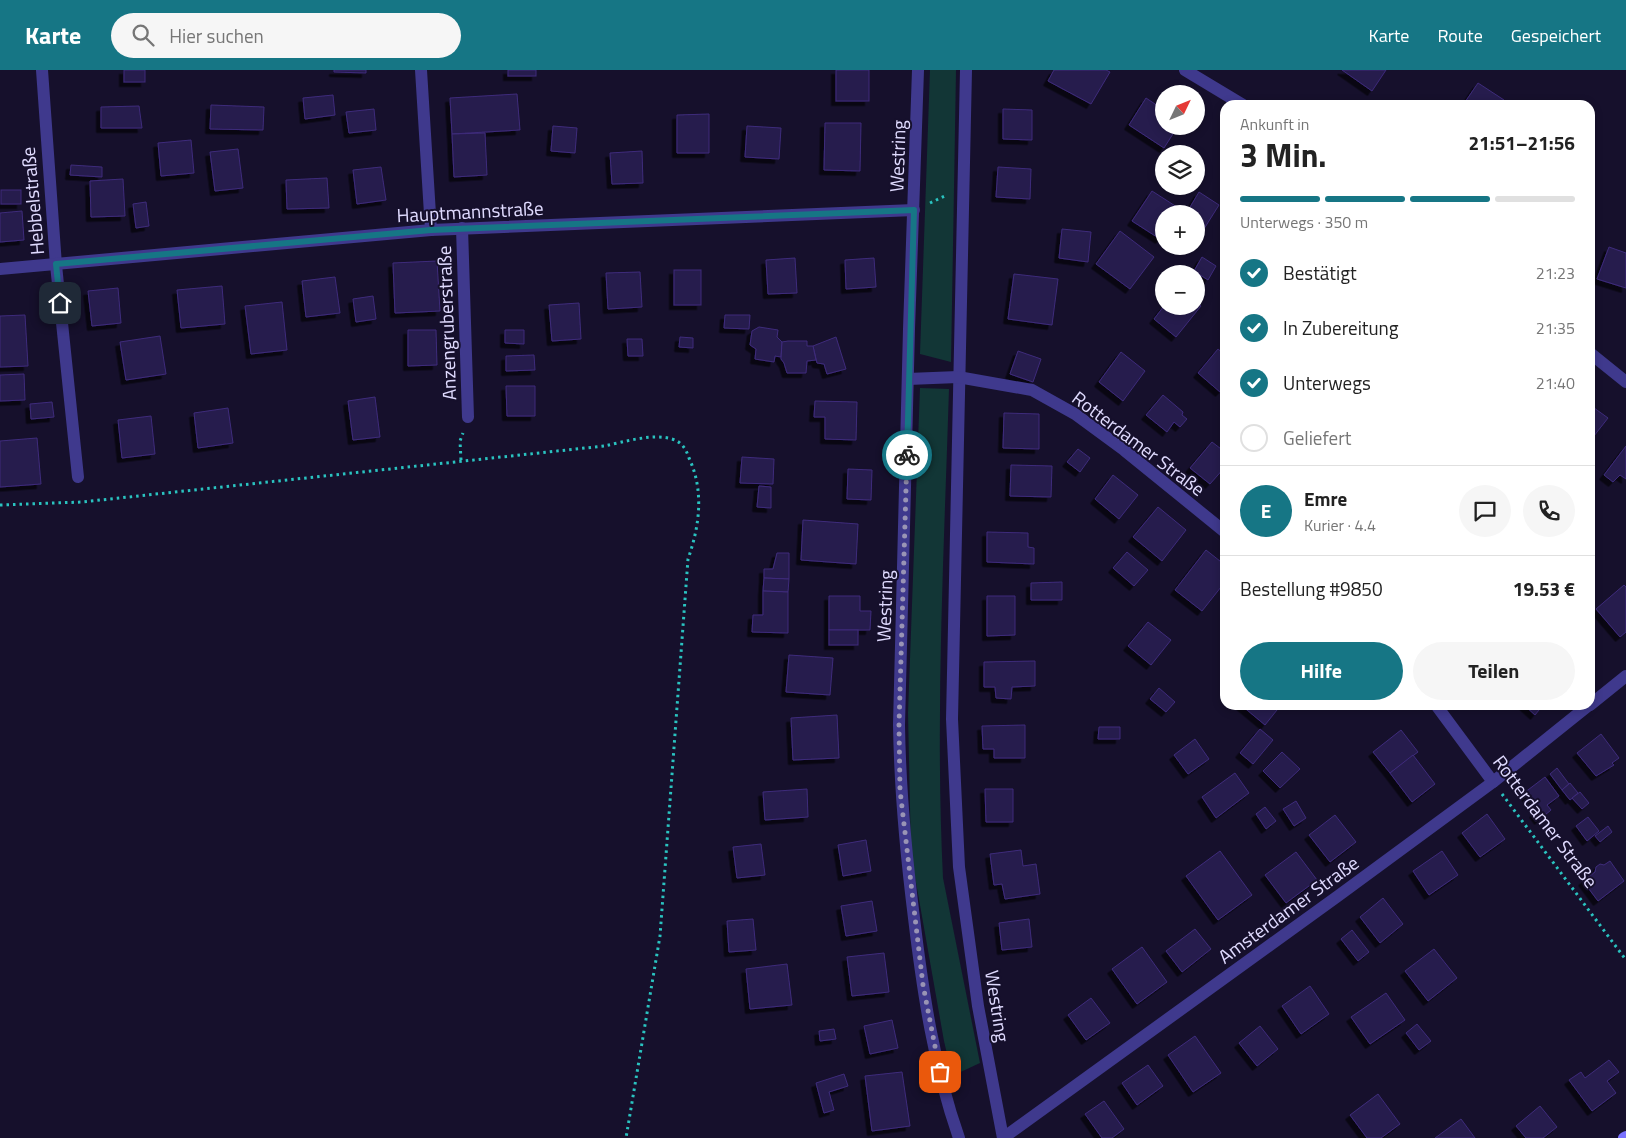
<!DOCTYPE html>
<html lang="de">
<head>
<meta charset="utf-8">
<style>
  body { margin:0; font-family:"Titillium Web",sans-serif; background:#f6f6f6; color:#222; height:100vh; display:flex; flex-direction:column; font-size:19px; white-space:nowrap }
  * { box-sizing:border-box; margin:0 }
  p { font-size:16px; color:#767676 }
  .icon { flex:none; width:28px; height:28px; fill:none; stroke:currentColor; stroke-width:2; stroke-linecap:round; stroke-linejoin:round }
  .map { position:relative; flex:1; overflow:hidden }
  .sheet { position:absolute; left:1220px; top:30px; width:375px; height:610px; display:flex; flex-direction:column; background:#fff; border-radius:15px; box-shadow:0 2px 8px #0003 }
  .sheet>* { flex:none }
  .needle { width:32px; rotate:47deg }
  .tools { position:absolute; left:1155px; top:15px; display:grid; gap:10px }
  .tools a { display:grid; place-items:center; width:50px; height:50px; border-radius:50%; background:#fff; box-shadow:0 2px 8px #0003; font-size:25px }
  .pin { position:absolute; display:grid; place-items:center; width:42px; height:42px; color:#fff; margin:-21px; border-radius:10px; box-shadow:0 2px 8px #0006 }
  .courier { position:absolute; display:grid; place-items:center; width:50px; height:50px; margin:-25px; border:4px solid #167685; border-radius:50%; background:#fff; color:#222; box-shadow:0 1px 6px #0007 }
  .summary em { font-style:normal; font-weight:700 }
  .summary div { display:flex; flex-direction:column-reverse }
  .summary { display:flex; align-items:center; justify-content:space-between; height:85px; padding:0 20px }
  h1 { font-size:32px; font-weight:700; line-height:38px }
  .bar { display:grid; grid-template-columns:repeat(4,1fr); gap:8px 5px; align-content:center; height:60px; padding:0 20px }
  .bar i { height:6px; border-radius:4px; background:#e0e0e0 }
  .bar .on { background:#167685 }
  .bar p { grid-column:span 4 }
  .line { display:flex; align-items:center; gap:12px; padding:0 20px; border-top:1px solid #e0e0e0 }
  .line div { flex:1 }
  .round { display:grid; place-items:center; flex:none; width:52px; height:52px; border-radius:26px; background:#f6f6f6 }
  ol { padding:0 20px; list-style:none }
  li { display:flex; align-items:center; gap:15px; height:55px }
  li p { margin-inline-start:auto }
  li .icon { padding:5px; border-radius:50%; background:#167685; color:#fff; stroke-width:4 }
  li:last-child { color:#767676 }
  li i { width:28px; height:28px; border:2px solid #e0e0e0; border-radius:50% }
  .button { display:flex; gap:10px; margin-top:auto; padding:10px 20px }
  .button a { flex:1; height:58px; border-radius:30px; background:#167685; color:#fff; font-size:20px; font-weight:700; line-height:58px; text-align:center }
  .button a+a { background:#f6f6f6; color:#222 }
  header { display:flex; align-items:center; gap:30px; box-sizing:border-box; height:70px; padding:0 25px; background:#167685; color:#fff }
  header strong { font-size:24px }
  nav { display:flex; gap:28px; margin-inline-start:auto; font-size:18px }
  .search { width:350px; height:45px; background:#f6f6f6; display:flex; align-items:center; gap:12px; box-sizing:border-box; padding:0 18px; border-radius:28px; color:#767676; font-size:19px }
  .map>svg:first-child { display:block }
</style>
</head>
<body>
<header>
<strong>Karte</strong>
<div class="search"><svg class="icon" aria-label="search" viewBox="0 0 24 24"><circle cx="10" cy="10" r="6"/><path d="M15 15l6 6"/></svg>Hier suchen</div>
<nav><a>Karte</a><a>Route</a><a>Gespeichert</a></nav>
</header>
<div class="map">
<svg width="1626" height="1068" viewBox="0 0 1626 1068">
  <defs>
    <filter id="shadow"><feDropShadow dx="-4.5" dy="4.5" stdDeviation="0" flood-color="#0009"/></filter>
  </defs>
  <rect width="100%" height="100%" fill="#16102c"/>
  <!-- green -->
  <g fill="#123636">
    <polygon points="930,0 956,0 951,292 920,284"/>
    <path d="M920 318 949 319C944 482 935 645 943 808L980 993 952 1006 944 971 911 784 908 643Z"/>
  </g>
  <!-- building -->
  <g fill="#271b4e" stroke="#3e2c7b" filter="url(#shadow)">
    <rect x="124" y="0" width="21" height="12"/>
    <polygon points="334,0 366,0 366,3 334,2"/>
    <rect x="508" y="0" width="28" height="6"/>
    <rect x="836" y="0" width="33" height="31"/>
    <polygon points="1054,0 1106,0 1110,2 1091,34 1048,11"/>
    <polygon points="1342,0 1386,0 1372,21"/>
    <polygon points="1478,13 1504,30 1501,35 1463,35"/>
    <polygon points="517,24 520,60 452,64 450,28"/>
    <polygon points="333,25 335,45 305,49 303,28"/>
    <polygon points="1146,28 1164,40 1164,56 1178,56 1164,78 1129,55"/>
    <polygon points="211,35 264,37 263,60 210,59"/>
    <polygon points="139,36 142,58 101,58 101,37"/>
    <polygon points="374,39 376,60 349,63 346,42"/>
    <polygon points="1003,39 1032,40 1032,70 1003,69"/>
    <polygon points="709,44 709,83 677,83 677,45"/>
    <polygon points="825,53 861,53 860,101 824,100"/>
    <polygon points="553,56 577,58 575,83 551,81"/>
    <polygon points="747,56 781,58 779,89 745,87"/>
    <polygon points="485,63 487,105 454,107 452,64"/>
    <polygon points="191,70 194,103 161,106 158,73"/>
    <polygon points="238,79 243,118 215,121 210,82"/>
    <polygon points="642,81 643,113 612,114 610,83"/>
    <polygon points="71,95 102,97 102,107 70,105"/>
    <polygon points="381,97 386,130 357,134 353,100"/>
    <polygon points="998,97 1031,99 1030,129 996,127"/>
    <polygon points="327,108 329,138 287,139 286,110"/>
    <polygon points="123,109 125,146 91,147 90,111"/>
    <rect x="1" y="120" width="20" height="14"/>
    <polygon points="1152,121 1180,139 1177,144 1164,144 1164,164 1160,169 1132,151"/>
    <polygon points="1199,122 1219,135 1197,170 1196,144 1186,144"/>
    <polygon points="146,132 149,156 136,158 133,134"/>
    <polygon points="22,141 24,170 0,172 0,143"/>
    <polygon points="1062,159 1091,162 1088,192 1059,188"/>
    <polygon points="1120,161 1154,187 1130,219 1096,194"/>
    <polygon points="1609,177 1626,183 1626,218 1597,209"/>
    <polygon points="1202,187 1216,196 1208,210 1194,201"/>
    <polygon points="795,188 797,223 768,224 766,190"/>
    <polygon points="874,188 876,217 846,219 845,190"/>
    <polygon points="437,191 440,241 395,243 393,193"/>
    <rect x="674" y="200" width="27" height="35"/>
    <polygon points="640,202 642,237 608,239 606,203"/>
    <polygon points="1014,204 1058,209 1052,255 1008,249"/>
    <polygon points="335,207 340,243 306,247 302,211"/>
    <polygon points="222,216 225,254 181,258 177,220"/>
    <polygon points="118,218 121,253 92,256 88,221"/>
    <polygon points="373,226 376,249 356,252 353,229"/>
    <polygon points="282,232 287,280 251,284 245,236"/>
    <polygon points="1196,232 1201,236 1176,267 1154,249 1164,236 1196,236"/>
    <polygon points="579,233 581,269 552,271 549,235"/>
    <polygon points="25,245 28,296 0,297 0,246"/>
    <polygon points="725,245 750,245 749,259 724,258"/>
    <polygon points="759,257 778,260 777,267 782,272 781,287 775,286 774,292 755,289 756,279 750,275 752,261"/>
    <polygon points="408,260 436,260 437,295 408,296"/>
    <polygon points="505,260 524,260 524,274 505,273"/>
    <polygon points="160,266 166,304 126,310 120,272"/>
    <polygon points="680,267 693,268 693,278 679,277"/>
    <polygon points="836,267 846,299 827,304 824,294 817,293 813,276"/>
    <polygon points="627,269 642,269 643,286 628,286"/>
    <polygon points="788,271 807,271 807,276 813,276 816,290 807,291 806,303 787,303 784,293 781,289 782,272"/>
    <polygon points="1218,279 1225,285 1225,317 1220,322 1198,303"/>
    <polygon points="1018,281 1041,289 1033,312 1010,304"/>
    <polygon points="1121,282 1145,301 1123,331 1099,312"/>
    <polygon points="534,285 535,300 506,301 506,286"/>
    <polygon points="24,304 25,330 0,331 0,305"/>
    <polygon points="506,316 535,316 535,346 507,346"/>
    <polygon points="1163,325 1183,342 1182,345 1187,349 1180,357 1174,352 1167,362 1146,345"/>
    <polygon points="375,327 380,367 353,370 348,331"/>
    <polygon points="815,331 857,332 856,370 825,369 825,347 814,347"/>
    <polygon points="52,332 54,347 31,349 30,334"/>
    <polygon points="1590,335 1608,348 1590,371"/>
    <polygon points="228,338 233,373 198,378 194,343"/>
    <polygon points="1004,343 1039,344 1039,379 1003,378"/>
    <polygon points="151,346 155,384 122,388 118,350"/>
    <polygon points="37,368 41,414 0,417 0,371"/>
    <polygon points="1212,372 1225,382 1225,397 1210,414 1190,398"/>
    <polygon points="1626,376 1626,409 1620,405 1613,412 1604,405"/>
    <polygon points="1078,379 1090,388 1080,402 1067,392"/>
    <polygon points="742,387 774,389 773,414 740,413"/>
    <polygon points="1011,395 1052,396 1051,427 1010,426"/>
    <polygon points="848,399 872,400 871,430 847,429"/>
    <polygon points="1113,405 1138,425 1119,449 1095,429"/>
    <polygon points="759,416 771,417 771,438 757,437"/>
    <polygon points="1158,437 1186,460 1162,491 1133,467"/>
    <polygon points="803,450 858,454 856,494 801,490"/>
    <polygon points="987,462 1028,463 1028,477 1034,478 1034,494 987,492"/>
    <polygon points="1206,480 1225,495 1225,512 1202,541 1175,520"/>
    <polygon points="1127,482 1148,500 1134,516 1113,498"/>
    <polygon points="777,483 789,483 789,509 764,508 764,499 773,499"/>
    <polygon points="764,508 789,509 788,522 763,521"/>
    <polygon points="1062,512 1062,530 1031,530 1031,513"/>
    <polygon points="1624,515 1626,517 1626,562 1620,567 1596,539"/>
    <polygon points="763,521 788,522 788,563 752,562 753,545 763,545"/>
    <polygon points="829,526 860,526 860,541 871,541 870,560 829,560"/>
    <polygon points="987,526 1015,526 1015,565 987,566"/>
    <polygon points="1148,552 1171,570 1151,595 1128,576"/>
    <rect x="829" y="560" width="29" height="15"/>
    <polygon points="789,585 833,588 830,625 786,622"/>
    <polygon points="1035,591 1035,616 1012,617 1011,629 996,628 995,617 984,617 984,592"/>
    <polygon points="1159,618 1175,632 1166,642 1150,629"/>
    <polygon points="1241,635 1281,635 1265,655"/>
    <polygon points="1524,635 1543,635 1535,645"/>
    <polygon points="837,645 839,688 793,690 791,648"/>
    <polygon points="1025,655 1025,688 994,688 994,679 983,679 982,656"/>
    <polygon points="1099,657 1120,657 1120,669 1098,669"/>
    <polygon points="1260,659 1273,670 1253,694 1240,683"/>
    <polygon points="1401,660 1418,682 1390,703 1373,682"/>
    <polygon points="1601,664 1619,688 1612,693 1614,695 1596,706 1577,683"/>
    <polygon points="1195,669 1209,689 1188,704 1174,685"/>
    <polygon points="1282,682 1300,699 1280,718 1263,701"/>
    <polygon points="1413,685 1435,714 1412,732 1390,703"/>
    <polygon points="1557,698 1569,714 1562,720 1550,704"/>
    <polygon points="1235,703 1249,723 1216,748 1202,727"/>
    <polygon points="1545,707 1559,726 1547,735 1551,740 1539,750 1534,743 1538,740 1524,723"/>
    <polygon points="1570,713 1578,723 1570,730 1562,720"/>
    <polygon points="807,719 808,747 765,750 763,722"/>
    <polygon points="985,719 1013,719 1013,752 986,752"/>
    <polygon points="1580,722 1589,733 1582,739 1572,728"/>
    <polygon points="1296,731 1306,748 1294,756 1283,739"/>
    <polygon points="1265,737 1276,751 1266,759 1256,744"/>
    <polygon points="1487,744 1505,769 1480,787 1462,763"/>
    <polygon points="1335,745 1356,772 1330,792 1309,765"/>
    <polygon points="1588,747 1599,761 1587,771 1576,756"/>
    <polygon points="1608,756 1612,762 1600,772 1595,766"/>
    <polygon points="866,770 871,801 843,806 838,775"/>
    <polygon points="761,774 765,805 737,808 733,777"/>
    <polygon points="1021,780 1023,796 1036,794 1040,824 1005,829 1002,814 994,815 990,784"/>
    <polygon points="1220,781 1252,825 1218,850 1186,806"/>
    <polygon points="1442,781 1458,805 1429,825 1413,801"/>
    <polygon points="1296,782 1317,810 1286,833 1265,805"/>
    <polygon points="1610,791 1624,811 1598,831 1583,811 1595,802 1596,797 1600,794 1604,795"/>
    <polygon points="1383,828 1403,854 1380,873 1360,847"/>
    <polygon points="872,831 877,861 846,866 841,836"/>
    <polygon points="753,849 756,880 729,882 727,851"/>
    <polygon points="1029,849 1032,877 1002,880 999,853"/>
    <polygon points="1195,859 1211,879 1182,902 1166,881"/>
    <polygon points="1352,860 1369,882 1358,891 1341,869"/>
    <polygon points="1142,877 1167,912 1137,934 1112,899"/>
    <polygon points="1434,879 1457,908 1428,931 1405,901"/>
    <polygon points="884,883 889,922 852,926 847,887"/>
    <polygon points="787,894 792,935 750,939 746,899"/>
    <polygon points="1310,916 1329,944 1301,964 1282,936"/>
    <polygon points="1386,923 1405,950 1370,974 1351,947"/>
    <polygon points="1091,928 1110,953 1086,970 1068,945"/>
    <polygon points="892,950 898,978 870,984 864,956"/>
    <polygon points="1417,954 1431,971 1419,980 1406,963"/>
    <polygon points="1260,956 1278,979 1257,996 1239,973"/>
    <polygon points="834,959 836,969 820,971 819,961"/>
    <polygon points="1195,966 1221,1003 1193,1022 1168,985"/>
    <polygon points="1609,990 1619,1002 1607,1011 1616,1023 1592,1041 1569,1010 1581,1002 1585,1008"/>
    <polygon points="1148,995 1163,1016 1137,1035 1122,1013"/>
    <polygon points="902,1002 910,1056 872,1061 865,1006"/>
    <polygon points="844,1004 848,1016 829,1022 834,1040 824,1043 816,1013"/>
    <polygon points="1378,1024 1400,1054 1381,1068 1367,1068 1350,1045"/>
    <polygon points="1104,1031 1124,1059 1112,1068 1102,1068 1085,1044"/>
    <polygon points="1540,1036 1557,1057 1543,1068 1526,1068 1516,1056"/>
    <polygon points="1461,1049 1475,1068 1435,1068"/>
  </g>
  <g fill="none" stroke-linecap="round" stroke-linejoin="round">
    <!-- path -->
    <g stroke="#2ac3c0" stroke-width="3" stroke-dasharray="2.5 4" stroke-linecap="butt">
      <polyline points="930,133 947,125"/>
      <polyline points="461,390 460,371 463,363"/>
      <path d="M0 435 82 432 604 376C624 372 652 363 672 369 682 372 686 379 689 388 704 420 700 455 688 489L660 866 626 1068"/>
      <polyline points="1502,724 1626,890"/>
    </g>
    <!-- minor -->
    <g stroke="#3f398d" stroke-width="12">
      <polyline points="42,0 56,195 78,407"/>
      <polyline points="421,0 431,160"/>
      <polyline points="966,0 952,649 959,797 978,936 1003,1068"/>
      <polyline points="1185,0 1243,35"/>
      <polyline points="462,158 468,347"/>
      <polyline points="0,199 431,160 914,140"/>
      <polyline points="1590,283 1626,312"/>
      <polyline points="908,309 958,307 1032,320 1075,344 1124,380 1225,462"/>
      <polyline points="1436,635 1493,712"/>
      <polyline points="1590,635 1626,606"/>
      <polyline points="1003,1068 1338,826 1493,712 1589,635"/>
    </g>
    <!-- tertiary -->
    <path stroke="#3f398d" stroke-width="12" d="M918 0 909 259 899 655C900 720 906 784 914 848 923 923 934 997 959 1068"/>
    <!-- secondary -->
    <polyline stroke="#7a72ff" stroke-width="12" points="1624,1068 1626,1067"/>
  </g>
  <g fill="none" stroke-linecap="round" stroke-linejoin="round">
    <!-- done -->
    <polyline stroke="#9994b5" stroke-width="5" stroke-dasharray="0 9" points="907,385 899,655 900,720 923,915 940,1002"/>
    <!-- route -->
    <polyline stroke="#167685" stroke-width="6" points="60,233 56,194 431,160 914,140 907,385"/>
  </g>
  <g text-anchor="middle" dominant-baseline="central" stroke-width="4" stroke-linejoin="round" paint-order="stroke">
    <!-- street labels -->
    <g font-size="19" fill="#e0dbff" stroke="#16102c">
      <text transform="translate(897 86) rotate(-88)">Westring</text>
      <text transform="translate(32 131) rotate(-95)">Hebbelstraße</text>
      <text transform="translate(470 141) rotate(-3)">Hauptmannstraße</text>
      <text transform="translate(446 253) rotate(-92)">Anzengruberstraße</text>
      <text transform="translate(1139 373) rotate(37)">Rotterdamer Straße</text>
      <text transform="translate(884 536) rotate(-88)">Westring</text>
      <text transform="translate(1546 751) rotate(53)">Rotterdamer Straße</text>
      <text transform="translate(1288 839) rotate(-36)">Amsterdamer Straße</text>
      <text transform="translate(998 936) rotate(81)">Westring</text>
    </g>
  </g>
</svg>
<div class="tools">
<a><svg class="needle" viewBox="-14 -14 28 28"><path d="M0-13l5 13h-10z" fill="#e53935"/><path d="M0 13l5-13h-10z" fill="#767676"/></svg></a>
<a><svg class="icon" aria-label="layers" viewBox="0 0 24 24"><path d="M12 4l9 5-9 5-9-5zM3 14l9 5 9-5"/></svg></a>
<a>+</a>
<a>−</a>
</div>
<div class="pin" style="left:940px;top:1002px;background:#ea580c"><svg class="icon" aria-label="bag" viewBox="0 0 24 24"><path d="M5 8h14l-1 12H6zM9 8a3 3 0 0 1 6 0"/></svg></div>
<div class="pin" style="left:60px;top:233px;background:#1f2937"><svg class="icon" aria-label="home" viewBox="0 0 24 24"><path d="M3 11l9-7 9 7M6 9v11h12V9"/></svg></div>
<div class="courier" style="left:907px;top:385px"><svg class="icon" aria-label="bike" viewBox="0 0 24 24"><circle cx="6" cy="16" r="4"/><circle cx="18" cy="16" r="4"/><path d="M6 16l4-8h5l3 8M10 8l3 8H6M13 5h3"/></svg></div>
<section class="sheet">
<div class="summary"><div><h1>3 Min.</h1><p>Ankunft in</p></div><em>21:51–21:56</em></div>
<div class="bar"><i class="on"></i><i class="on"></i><i class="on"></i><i></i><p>Unterwegs · 350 m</p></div>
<ol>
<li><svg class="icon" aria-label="check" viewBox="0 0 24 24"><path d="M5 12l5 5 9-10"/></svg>Bestätigt<p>21:23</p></li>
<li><svg class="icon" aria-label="check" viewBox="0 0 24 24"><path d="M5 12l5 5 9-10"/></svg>In Zubereitung<p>21:35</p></li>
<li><svg class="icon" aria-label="check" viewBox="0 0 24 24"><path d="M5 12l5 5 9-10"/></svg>Unterwegs<p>21:40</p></li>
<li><i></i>Geliefert</li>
</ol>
<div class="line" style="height:90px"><b class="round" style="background:#167685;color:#fff">E</b><div><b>Emre</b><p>Kurier · 4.4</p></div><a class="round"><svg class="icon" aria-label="chat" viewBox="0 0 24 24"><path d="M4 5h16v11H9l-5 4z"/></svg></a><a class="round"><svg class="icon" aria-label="phone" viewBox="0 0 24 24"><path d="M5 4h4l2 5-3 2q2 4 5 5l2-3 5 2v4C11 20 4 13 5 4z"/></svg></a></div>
<div class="line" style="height:65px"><div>Bestellung #9850</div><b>19.53 €</b></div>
<div class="button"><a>Hilfe</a><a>Teilen</a></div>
</section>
</div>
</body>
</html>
